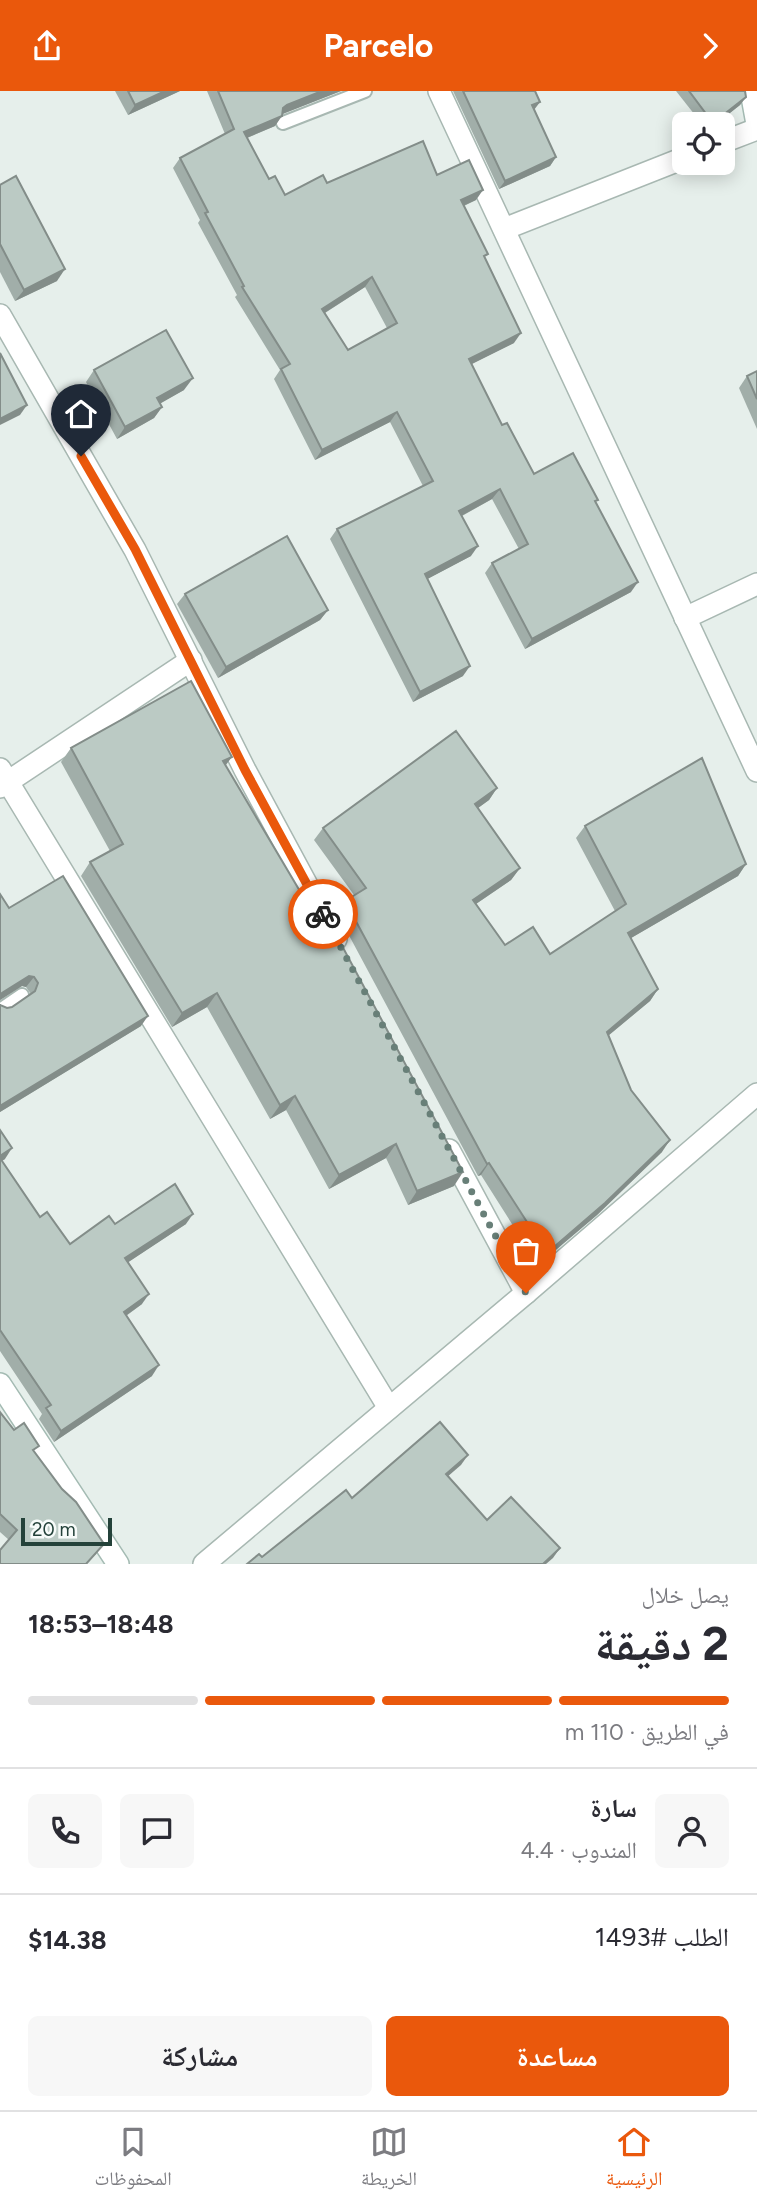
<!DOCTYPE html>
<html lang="ar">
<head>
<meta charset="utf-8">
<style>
  body { margin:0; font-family:Figtree,"Noto Naskh Arabic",sans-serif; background:#f7f7f7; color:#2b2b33; direction:rtl; height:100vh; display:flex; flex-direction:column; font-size:26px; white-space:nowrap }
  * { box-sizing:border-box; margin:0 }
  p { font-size:23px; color:#7c7c81 }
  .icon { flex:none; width:38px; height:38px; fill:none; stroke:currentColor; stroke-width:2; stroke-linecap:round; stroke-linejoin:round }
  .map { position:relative; height:1473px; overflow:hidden; direction:ltr }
  .details { display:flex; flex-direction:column; background:#fff; flex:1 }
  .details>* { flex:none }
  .controls { position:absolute; left:672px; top:21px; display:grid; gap:14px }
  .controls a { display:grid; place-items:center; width:63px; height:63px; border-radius:10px; background:#fff; box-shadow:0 4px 18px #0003; font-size:35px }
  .scale { position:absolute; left:21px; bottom:18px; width:91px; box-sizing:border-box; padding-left:7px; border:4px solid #24423a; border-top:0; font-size:19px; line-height:24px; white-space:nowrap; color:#24423a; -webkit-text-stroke:5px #f7fbf9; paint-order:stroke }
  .pin { position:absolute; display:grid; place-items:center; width:60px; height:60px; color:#fff; margin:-72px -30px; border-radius:50% 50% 50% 0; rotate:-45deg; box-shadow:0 0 7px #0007 }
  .pin .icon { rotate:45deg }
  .courier { position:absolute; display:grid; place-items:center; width:70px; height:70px; margin:-35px; border:5px solid #ea580c; border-radius:50%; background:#fff; color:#222; box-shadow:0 2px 9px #0007 }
  .head em { font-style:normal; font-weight:700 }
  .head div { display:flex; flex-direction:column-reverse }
  .head { display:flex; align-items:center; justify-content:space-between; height:119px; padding:0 28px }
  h1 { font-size:46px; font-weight:700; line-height:52px }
  .bar { display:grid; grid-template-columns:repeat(4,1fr); gap:10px 7px; align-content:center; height:84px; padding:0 28px }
  .bar i { height:9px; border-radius:5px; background:#e1e1e2 }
  .bar .selected { background:#ea580c }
  .bar p { grid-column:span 4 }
  .line { display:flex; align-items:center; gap:18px; padding:0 28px; border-top:2px solid #e1e1e2 }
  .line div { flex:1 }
  .round { display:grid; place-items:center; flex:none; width:74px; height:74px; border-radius:10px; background:#f7f7f7 }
  .cta { display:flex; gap:14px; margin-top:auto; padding:14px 28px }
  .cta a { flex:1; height:80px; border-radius:10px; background:#ea580c; color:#fff; font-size:28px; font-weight:700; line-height:80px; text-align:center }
  .cta a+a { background:#f7f7f7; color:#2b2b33 }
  header { display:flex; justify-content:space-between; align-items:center; height:91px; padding:0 28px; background:#ea580c; color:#fff; font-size:32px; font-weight:700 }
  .tabs { display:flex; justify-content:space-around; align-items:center; height:98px; border-top:2px solid #e1e1e2; background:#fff; font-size:19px; color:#7c7c81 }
  .tabs a { display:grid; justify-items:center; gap:4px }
  .tabs .selected { color:#ea580c }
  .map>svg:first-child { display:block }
</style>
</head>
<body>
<header><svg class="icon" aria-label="forward" viewBox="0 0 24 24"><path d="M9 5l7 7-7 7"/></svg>Parcelo<svg class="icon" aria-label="share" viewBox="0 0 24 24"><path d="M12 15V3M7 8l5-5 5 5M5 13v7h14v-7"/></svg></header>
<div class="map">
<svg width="757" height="1473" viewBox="0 0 757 1473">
  <rect width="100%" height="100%" fill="#e6efeb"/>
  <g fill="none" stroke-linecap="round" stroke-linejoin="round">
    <!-- lane casing -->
    <g stroke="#a8b8b2" stroke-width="16">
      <g id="lane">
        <polyline points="283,32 365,0"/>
        <polyline points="0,919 22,904"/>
      </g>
    </g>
    <!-- street casing -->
    <g stroke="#a8b8b2" stroke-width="24">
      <g id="street">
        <polyline points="439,0 757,680"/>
        <polyline points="723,51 757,38"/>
        <polyline points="504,138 684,67"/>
        <polyline points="0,224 135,459 245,679 336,848"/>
        <polyline points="685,527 757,493"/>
        <polyline points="0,678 389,1317"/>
        <polyline points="0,696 191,569"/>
        <polyline points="449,1059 526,1202"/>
        <polyline points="204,1473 526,1202 757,1003"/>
      </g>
    </g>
    <!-- secondary casing -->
    <g stroke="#a4bbb3" stroke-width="24">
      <g id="secondary">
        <polyline points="751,0 757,33"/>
        <polyline points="0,1293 118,1473"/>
      </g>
    </g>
    <!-- lane -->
    <use href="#lane" stroke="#fff" stroke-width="12"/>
    <!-- street -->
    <use href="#street" stroke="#fff" stroke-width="21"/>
    <!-- secondary -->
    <use href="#secondary" stroke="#fff" stroke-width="21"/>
  </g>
  <!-- wall -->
  <g fill="#a1aea9" fill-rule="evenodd">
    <polygon points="115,0 180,0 128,24"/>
    <path d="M207 0H341L282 23 275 35 247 47 269 88 285 104 327 92 437 84 476 109 464 115 485 167 514 252 471 273 502 334 534 383 596 412 631 501 525 558 485 482 492 472 519 458 492 408 462 425 471 465 427 488 463 585 413 611 330 448 337 438 423 395 390 331 315 369 274 288 280 279 235 206 237 204 198 132 200 129 173 77 180 67 225 43ZM365 196 387 237 348 259 325 222Z"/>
    <polygon points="453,0 535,0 534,19 556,66 550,75 499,98"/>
    <polygon points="676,0 745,0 746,6 740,14 716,33 702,33"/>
    <polygon points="0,94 57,190 15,210 0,181"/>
    <polygon points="94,279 184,299 160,312 162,316 154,327 117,348 86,291"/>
    <polygon points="757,280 757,338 739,297 747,285"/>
    <polygon points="185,503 328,519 320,529 218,587 177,513"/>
    <polygon points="71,657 226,675 454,1095 408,1114 386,1067 329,1098 286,1019 270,1028 207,916 172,936 81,785 90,771 110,760 61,671"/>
    <polygon points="497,697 489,709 478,717 520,777 511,789 476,813 505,854 550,863 615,820 576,747 585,735 746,773 738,785 631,847 658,898 650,910 608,945 631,999 662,1061 597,1124 538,1174 481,1084 478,1085 337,822 345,810 354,804 314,749 323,737"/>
    <polygon points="0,803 9,817 141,935 0,1021 0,914 7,917 12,916 31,903 26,896 22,895 0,909"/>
    <polygon points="0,1039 5,1068 2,1070 40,1126 70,1153 115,1133 186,1133 128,1171 142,1213 126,1225 152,1285 54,1351 39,1328 42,1323 0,1260"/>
    <polygon points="0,1321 34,1362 96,1464 9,1449 0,1441"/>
  </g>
  <!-- shaded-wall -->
  <g fill="#838d89">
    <polygon points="165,0 180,0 128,24 135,14"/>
    <polygon points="322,0 341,0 280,24 283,17 287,14"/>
    <polygon points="746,6 740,14 716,33 712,33"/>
    <polygon points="540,11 534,19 532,14"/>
    <polygon points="282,25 275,35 237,51 244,41"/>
    <polygon points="556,66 550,75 499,98 505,90"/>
    <polygon points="483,99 476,109 454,119 461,109"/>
    <polygon points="65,178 57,190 15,210 24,199"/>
    <polygon points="372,186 365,196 315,228 322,218"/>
    <polygon points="521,242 514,252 462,278 469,268"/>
    <polygon points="193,287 184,299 149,319 157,307"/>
    <polygon points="27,314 20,324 0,334 0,328"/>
    <polygon points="162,316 154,327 117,348 125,336"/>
    <polygon points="397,321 390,331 315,369 322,359"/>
    <polygon points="500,398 492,408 452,430 459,420"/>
    <polygon points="478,455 471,465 418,493 425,483"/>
    <polygon points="638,491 631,501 525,558 532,548"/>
    <polygon points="328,519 320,529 218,587 226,576"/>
    <polygon points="470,575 463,585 413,611 420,601"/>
    <polygon points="232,666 222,679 223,670"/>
    <polygon points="497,697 489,709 467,725 475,713"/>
    <polygon points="746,773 738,785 619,854 628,842"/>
    <polygon points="520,777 511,789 464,821 473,809"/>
    <polygon points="29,885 34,886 26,896 22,895 0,909 0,904 2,902"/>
    <polygon points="658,898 650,910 598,953 607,941"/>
    <polygon points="217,902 207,916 172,936 182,922"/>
    <polygon points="148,925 141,935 0,1021 0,1015"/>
    <polygon points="295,1005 286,1019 270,1028 280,1014"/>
    <polygon points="670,1049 662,1061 597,1124 538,1174 547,1162"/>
    <polygon points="396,1053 386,1067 329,1098 339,1084"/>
    <polygon points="12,1057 5,1068 0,1071 0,1065"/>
    <polygon points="489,1072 481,1084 478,1085 487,1073"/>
    <polygon points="463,1081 454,1095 408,1114 417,1100"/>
    <polygon points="193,1123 186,1133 118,1178 125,1167"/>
    <polygon points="149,1203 142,1213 117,1231 124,1221"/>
    <polygon points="159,1274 152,1285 54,1351 61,1340"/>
    <polygon points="468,1364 461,1374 439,1393 446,1383"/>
    <polygon points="560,1457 553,1467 546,1473 543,1473"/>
  </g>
  <!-- building -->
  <g fill="#bbcac4" stroke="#838d89" stroke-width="2" fill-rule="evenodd">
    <polygon points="128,0 165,0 135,14"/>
    <path d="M218 0H322L287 14 283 17 282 25 244 41 269 88 275 85 285 104 323 84 327 92 423 50 437 84 469 69 483 99 461 109 488 163 484 165 521 242 469 268 502 334 507 332 534 383 573 362 598 409 595 410 638 491 532 548 492 472 528 453 500 398 459 420 478 455 425 483 470 575 420 601 337 438 433 390 397 321 322 359 281 278 290 273 242 196 244 195 205 122 208 121 180 67 234 38ZM372 186 397 232 348 259 322 218Z"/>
    <polygon points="463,0 535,0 540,11 532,14 556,66 505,90"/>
    <polygon points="689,0 745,0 746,6 713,32"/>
    <polygon points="16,85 65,178 24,199 0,153 0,94"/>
    <polygon points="166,239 193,287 157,307 162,316 125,336 94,279"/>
    <polygon points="0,262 27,314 0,328"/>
    <polygon points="757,280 757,308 747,285"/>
    <polygon points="287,445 328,519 226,576 185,503"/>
    <polygon points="191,590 232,666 223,670 317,829 325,823 463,1081 417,1100 396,1053 339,1084 295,1005 280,1014 217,902 182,922 90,771 123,753 71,657"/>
    <polygon points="456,640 497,697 475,713 520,777 473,809 505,854 533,836 550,863 626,813 585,735 702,667 746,773 628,842 658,898 607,941 631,999 670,1049 605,1112 547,1162 489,1072 487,1073 345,810 366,797 323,737"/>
    <polygon points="63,785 148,925 0,1015 0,913 0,914 7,917 12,916 35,900 38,892 34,886 29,885 2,902 0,906 0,803 9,817"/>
    <polygon points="0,1039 12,1057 0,1065"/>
    <polygon points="0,1067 40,1126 47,1121 70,1153 109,1125 115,1133 175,1093 193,1123 125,1167 149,1203 124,1221 159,1274 61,1340 46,1317 51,1314 0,1239"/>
    <polygon points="0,1321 14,1339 24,1332 39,1355 33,1359 62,1398 76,1411 104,1453 86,1473 0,1473 0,1459 17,1439 0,1423"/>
    <polygon points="440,1331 468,1364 446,1383 487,1429 511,1406 560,1457 543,1473 247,1473 259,1463 262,1466 346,1399 352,1407"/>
  </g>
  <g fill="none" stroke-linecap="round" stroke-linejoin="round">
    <!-- done -->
    <polyline stroke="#687f78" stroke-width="7" stroke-dasharray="0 12.6" points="323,823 526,1202"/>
    <!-- route -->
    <polyline stroke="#ea580c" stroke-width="9" points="81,365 135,458 245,679 323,823"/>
  </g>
</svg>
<div class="controls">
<a><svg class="icon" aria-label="locate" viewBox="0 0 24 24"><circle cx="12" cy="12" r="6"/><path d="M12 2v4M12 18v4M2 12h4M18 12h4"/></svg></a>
</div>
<div class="scale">20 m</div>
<div class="pin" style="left:526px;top:1202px;background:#ea580c"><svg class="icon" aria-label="bag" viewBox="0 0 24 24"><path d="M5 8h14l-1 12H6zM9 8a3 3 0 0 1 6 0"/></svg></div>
<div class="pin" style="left:81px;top:365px;background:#1f2937"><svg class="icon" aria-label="home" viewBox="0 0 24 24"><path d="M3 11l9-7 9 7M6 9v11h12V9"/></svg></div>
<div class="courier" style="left:323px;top:823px"><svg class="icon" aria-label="bike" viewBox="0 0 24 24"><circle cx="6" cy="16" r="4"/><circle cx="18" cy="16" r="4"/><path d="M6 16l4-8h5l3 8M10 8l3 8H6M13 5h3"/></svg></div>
</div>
<section class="details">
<div class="head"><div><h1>2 دقيقة</h1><p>يصل خلال</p></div><em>18:48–18:53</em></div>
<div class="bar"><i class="selected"></i><i class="selected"></i><i class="selected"></i><i></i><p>في الطريق · 110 m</p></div>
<div class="line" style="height:126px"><a class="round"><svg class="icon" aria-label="person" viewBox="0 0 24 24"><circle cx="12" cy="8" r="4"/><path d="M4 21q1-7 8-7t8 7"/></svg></a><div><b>سارة</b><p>المندوب · 4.4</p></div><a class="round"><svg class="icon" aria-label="chat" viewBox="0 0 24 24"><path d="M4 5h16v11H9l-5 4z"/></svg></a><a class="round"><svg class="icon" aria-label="phone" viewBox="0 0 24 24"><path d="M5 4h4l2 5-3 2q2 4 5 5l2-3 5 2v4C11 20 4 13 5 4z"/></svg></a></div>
<div class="line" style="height:91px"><div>الطلب #1493</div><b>$14.38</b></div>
<div class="cta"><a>مساعدة</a><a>مشاركة</a></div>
</section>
<nav class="tabs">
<a class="selected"><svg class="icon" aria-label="home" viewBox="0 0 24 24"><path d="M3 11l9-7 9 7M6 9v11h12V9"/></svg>الرئيسية</a>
<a><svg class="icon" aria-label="map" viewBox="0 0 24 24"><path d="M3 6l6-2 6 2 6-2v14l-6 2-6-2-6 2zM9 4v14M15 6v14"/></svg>الخريطة</a>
<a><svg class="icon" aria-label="saved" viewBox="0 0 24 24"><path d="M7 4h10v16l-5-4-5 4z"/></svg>المحفوظات</a>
</nav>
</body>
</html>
